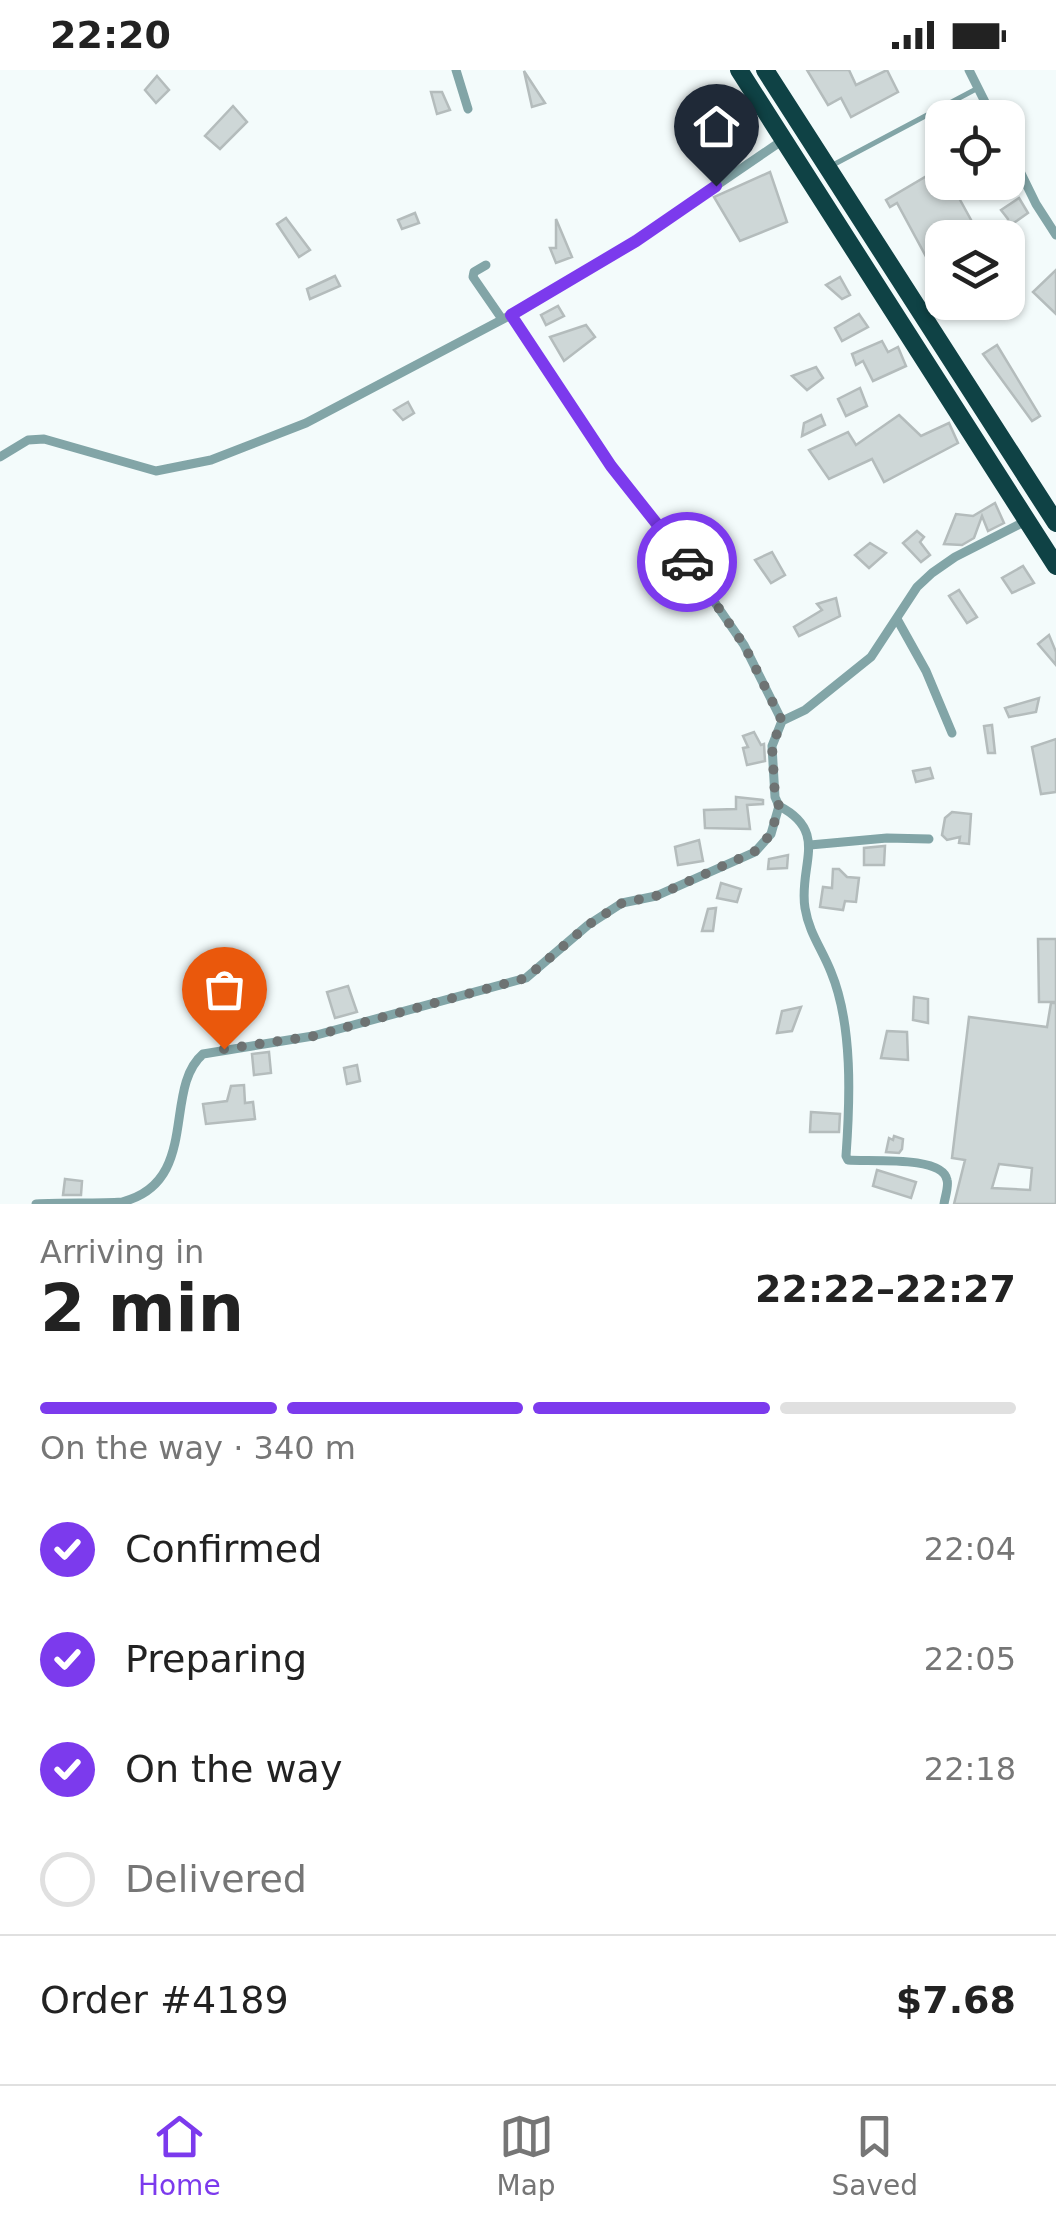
<!DOCTYPE html>
<html lang="en">
<head>
<meta charset="utf-8">
<style>
  body { margin:0; font-family:"DejaVu Sans",sans-serif; background:#f6f6f6; color:#222; height:100vh; display:flex; flex-direction:column; font-size:38px; white-space:nowrap }
  * { box-sizing:border-box; margin:0 }
  p { font-size:32px; color:#767676 }
  .icon { flex:none; width:55px; height:55px; fill:none; stroke:currentColor; stroke-width:2; stroke-linecap:round; stroke-linejoin:round }
  .map { position:relative; height:1134px; overflow:hidden }
  .panel { display:flex; flex-direction:column; background:#fff; flex:1 }
  .panel>* { flex:none }
  .tools { position:absolute; left:925px; top:30px; display:grid; gap:20px }
  .tools a { display:grid; place-items:center; width:100px; height:100px; border-radius:20px; background:#fff; box-shadow:0 2px 8px #0004; font-size:50px }
  .pin { position:absolute; display:grid; place-items:center; width:85px; height:85px; color:#fff; margin:-102px -42px; border-radius:50% 50% 50% 0; rotate:-45deg; box-shadow:0 0 10px #0007 }
  .pin .icon { rotate:45deg }
  .courier { position:absolute; display:grid; place-items:center; width:100px; height:100px; margin:-50px; border:8px solid #7c3aed; border-radius:50%; background:#fff; color:#222; box-shadow:0 2px 12px #0007 }
  .summary em { font-style:normal; font-weight:700 }
  .summary div { display:flex; flex-direction:column-reverse }
  .summary { display:flex; align-items:center; justify-content:space-between; height:170px; padding:0 40px }
  h1 { font-size:65px; font-weight:700; line-height:75px }
  .bar { display:grid; grid-template-columns:repeat(4,1fr); gap:15px 10px; align-content:center; height:120px; padding:0 40px }
  .bar i { height:12px; border-radius:8px; background:#e0e0e0 }
  .bar .current { background:#7c3aed }
  .bar p { grid-column:span 4 }
  .line { display:flex; align-items:center; gap:25px; padding:0 40px; border-top:2px solid #e0e0e0 }
  .line div { flex:1 }
  ol { padding:0 40px; list-style:none }
  li { display:flex; align-items:center; gap:30px; height:110px }
  li p { margin-inline-start:auto }
  li .icon { padding:10px; border-radius:50%; background:#7c3aed; color:#fff; stroke-width:4 }
  li:last-child { color:#767676 }
  li i { width:55px; height:55px; border:5px solid #e0e0e0; border-radius:50% }
  .status { display:flex; justify-content:space-between; align-items:center; height:70px; padding:0 50px; background:#fff; direction:ltr }
  .status svg { height:28px; fill:currentColor }
  .tabs { display:flex; justify-content:space-around; align-items:center; height:140px; border-top:2px solid #e0e0e0; background:#fff; font-size:28px; color:#767676 }
  .tabs a { display:grid; justify-items:center; gap:5px }
  .tabs .current { color:#7c3aed }
  .map>svg:first-child { display:block }
</style>
</head>
<body>
<div class="status"><b>22:20</b><svg viewBox="0 0 49 12"><path d="M0 12V9h3v3zM5 12V6h3v6zM10 12V3h3v9zM15 12V0h3v12zM26 1h20v11H26zM47 4h2v5h-2z"/></svg></div>
<div class="map">
<svg width="1056" height="1134" viewBox="0 0 1056 1134">
  <rect width="100%" height="100%" fill="#f3fbfb"/>
  <!-- building -->
  <g fill="#ced7d7" stroke="#b4bcbc" stroke-width="2.5" fill-rule="evenodd">
    <polygon points="807,0 849,0 856,15 887,0 898,22 851,47 841,28 828,35"/>
    <polygon points="524,1 545,33 532,37"/>
    <polygon points="157,6 169,20 156,33 145,20"/>
    <polygon points="431,22 442,22 450,40 437,44"/>
    <polygon points="233,36 247,52 220,79 205,66"/>
    <polygon points="942,97 942,112 987,112 959,128 981,168 942,168 942,202 936,205 897,133 890,137 886,130"/>
    <polygon points="770,102 787,152 740,171 714,127"/>
    <polygon points="1019,128 1028,143 1008,157 1008,149 1001,140"/>
    <polygon points="415,143 419,153 402,159 398,150"/>
    <polygon points="286,148 310,180 299,187 277,154"/>
    <polygon points="556,149 572,187 556,193 550,178 556,178"/>
    <polygon points="1056,200 1056,244 1033,222"/>
    <polygon points="335,206 340,216 310,229 307,219"/>
    <polygon points="840,207 850,225 842,229 826,215"/>
    <polygon points="558,236 564,246 546,255 541,245"/>
    <polygon points="859,244 868,257 842,271 835,258"/>
    <polygon points="586,255 595,267 564,291 550,267"/>
    <polygon points="882,271 888,282 898,277 906,296 873,311 863,291 856,295 852,284"/>
    <polygon points="997,275 1040,346 1032,351 983,284"/>
    <polygon points="816,297 823,308 807,320 792,306"/>
    <polygon points="860,318 867,336 846,346 838,329"/>
    <polygon points="408,332 414,343 403,350 394,340"/>
    <polygon points="821,345 825,355 802,366 804,353"/>
    <polygon points="899,345 921,366 949,353 958,373 884,412 872,389 829,409 809,380 848,362 856,375"/>
    <polygon points="995,433 1004,453 988,461 982,446 974,468 962,475 944,474 956,444 973,446"/>
    <polygon points="917,461 924,467 920,472 930,485 921,492 903,473"/>
    <polygon points="870,473 886,483 869,498 855,485"/>
    <polygon points="772,482 785,505 771,513 755,490"/>
    <polygon points="1023,496 1034,513 1012,523 1002,508"/>
    <polygon points="959,520 977,547 967,553 949,526"/>
    <polygon points="836,528 840,546 799,566 794,557 822,540 817,534"/>
    <polygon points="1049,565 1056,582 1056,595 1038,574"/>
    <polygon points="1039,628 1036,642 1009,647 1005,638"/>
    <polygon points="992,655 995,683 988,683 984,656"/>
    <polygon points="754,662 761,675 764,674 765,691 747,695 743,678 748,677 743,666"/>
    <polygon points="1056,669 1056,722 1041,724 1032,677"/>
    <polygon points="930,698 933,708 916,712 913,701"/>
    <polygon points="736,727 763,730 763,734 747,735 750,759 705,758 704,740 736,739"/>
    <polygon points="952,742 971,744 969,774 959,773 960,767 947,770 942,765 945,748"/>
    <polygon points="699,770 703,791 678,795 675,777"/>
    <polygon points="885,776 884,795 864,795 864,778"/>
    <polygon points="788,785 787,798 768,799 769,789"/>
    <polygon points="833,799 839,799 847,807 859,808 856,832 845,831 843,840 820,837 823,817 832,818"/>
    <polygon points="721,813 741,819 737,832 717,828"/>
    <polygon points="716,838 713,861 702,861 708,839"/>
    <polygon points="1038,869 1056,869 1056,932 1039,932"/>
    <polygon points="348,916 357,942 335,948 327,922"/>
    <polygon points="914,927 928,929 928,953 913,950"/>
    <path d="M1051 933H1056V1134H954L965 1090 952 1088 969 947 1047 957ZM999 1094 1032 1098 1030 1120 992 1118Z"/>
    <polygon points="801,937 792,961 777,963 782,941"/>
    <polygon points="887,961 907,962 908,990 881,988"/>
    <polygon points="269,982 271,1003 254,1005 252,984"/>
    <polygon points="357,995 360,1011 347,1014 344,998"/>
    <polygon points="244,1015 245,1033 253,1032 255,1049 206,1054 203,1034 227,1031 231,1016"/>
    <polygon points="811,1042 840,1044 839,1062 810,1062"/>
    <polygon points="894,1066 903,1069 902,1079 899,1083 886,1082 889,1068 893,1070"/>
    <polygon points="877,1100 916,1112 911,1128 873,1116"/>
    <polygon points="65,1109 82,1111 81,1125 63,1125"/>
  </g>
  <g fill="none" stroke-linecap="round" stroke-linejoin="round">
    <!-- lane -->
    <polyline stroke="#82a5a7" stroke-width="5" points="831,96 978,18"/>
    <!-- street -->
    <g stroke="#82a5a7" stroke-width="9">
      <polyline points="456,0 468,39"/>
      <polyline points="969,0 993,48"/>
      <polyline points="1008,77 1036,134 1056,165"/>
      <polyline points="486,195 474,202 473,207 502,249"/>
      <polyline points="511,245 611,396 689,495 744,575 782,651"/>
      <polyline points="0,387 28,370 44,369 156,401 211,390 306,353 511,245 635,171 783,70"/>
      <polyline points="897,549 926,601 952,663"/>
      <polyline points="810,775 887,768 929,769"/>
      <path d="M36 1134C64 1132 95 1134 122 1132 201 1112 162 1019 203 984L313 966 526 908 588 855 622 833 656 826 755 782 771 764 779 736"/>
      <path d="M944 1134C945 1127 949 1116 947 1110 943 1085 867 1092 848 1090L846 1086C850 1030 853 955 831 902 822 879 809 863 805 838 798 796 830 762 779 736L775 727 772 676 782 651 805 640 871 587 917 517 932 503 955 487 1026 451"/>
    </g>
    <!-- highway -->
    <g stroke="#0f4245" stroke-width="18">
      <polyline points="739,0 1056,496"/>
      <polyline points="765,0 1056,453"/>
    </g>
  </g>
  <g fill="none" stroke-linecap="round" stroke-linejoin="round">
    <!-- done -->
    <polyline stroke="#6e7373" stroke-width="10" stroke-dasharray="0 18" points="224,979 314,966 526,908 588,855 622,833 656,826 754,782 771,764 779,736 775,726 772,676 782,651 744,575 687,492"/>
    <!-- route -->
    <polyline stroke="#7c3aed" stroke-width="12" points="687,492 611,396 511,245 636,171 716,116"/>
  </g>
</svg>
<div class="tools">
<a><svg class="icon" aria-label="locate" viewBox="0 0 24 24"><circle cx="12" cy="12" r="6"/><path d="M12 2v4M12 18v4M2 12h4M18 12h4"/></svg></a>
<a><svg class="icon" aria-label="layers" viewBox="0 0 24 24"><path d="M12 4l9 5-9 5-9-5zM3 14l9 5 9-5"/></svg></a>
</div>
<div class="pin" style="left:224px;top:979px;background:#ea580c"><svg class="icon" aria-label="bag" viewBox="0 0 24 24"><path d="M5 8h14l-1 12H6zM9 8a3 3 0 0 1 6 0"/></svg></div>
<div class="pin" style="left:716px;top:116px;background:#1f2937"><svg class="icon" aria-label="home" viewBox="0 0 24 24"><path d="M3 11l9-7 9 7M6 9v11h12V9"/></svg></div>
<div class="courier" style="left:687px;top:492px"><svg class="icon" aria-label="car" viewBox="0 0 24 24"><path d="M5 17H2v-5l4-1 3-4h7l3 4 3 1v5h-3M9 17h6M6 11h13"/><circle cx="7" cy="17" r="2"/><circle cx="17" cy="17" r="2"/></svg></div>
</div>
<section class="panel">
<div class="summary"><div><h1>2 min</h1><p>Arriving in</p></div><em>22:22–22:27</em></div>
<div class="bar"><i class="current"></i><i class="current"></i><i class="current"></i><i></i><p>On the way · 340 m</p></div>
<ol>
<li><svg class="icon" aria-label="check" viewBox="0 0 24 24"><path d="M5 12l5 5 9-10"/></svg>Confirmed<p>22:04</p></li>
<li><svg class="icon" aria-label="check" viewBox="0 0 24 24"><path d="M5 12l5 5 9-10"/></svg>Preparing<p>22:05</p></li>
<li><svg class="icon" aria-label="check" viewBox="0 0 24 24"><path d="M5 12l5 5 9-10"/></svg>On the way<p>22:18</p></li>
<li><i></i>Delivered</li>
</ol>
<div class="line" style="height:130px"><div>Order #4189</div><b>$7.68</b></div>
</section>
<nav class="tabs">
<a class="current"><svg class="icon" aria-label="home" viewBox="0 0 24 24"><path d="M3 11l9-7 9 7M6 9v11h12V9"/></svg>Home</a>
<a><svg class="icon" aria-label="map" viewBox="0 0 24 24"><path d="M3 6l6-2 6 2 6-2v14l-6 2-6-2-6 2zM9 4v14M15 6v14"/></svg>Map</a>
<a><svg class="icon" aria-label="saved" viewBox="0 0 24 24"><path d="M7 4h10v16l-5-4-5 4z"/></svg>Saved</a>
</nav>
</body>
</html>
